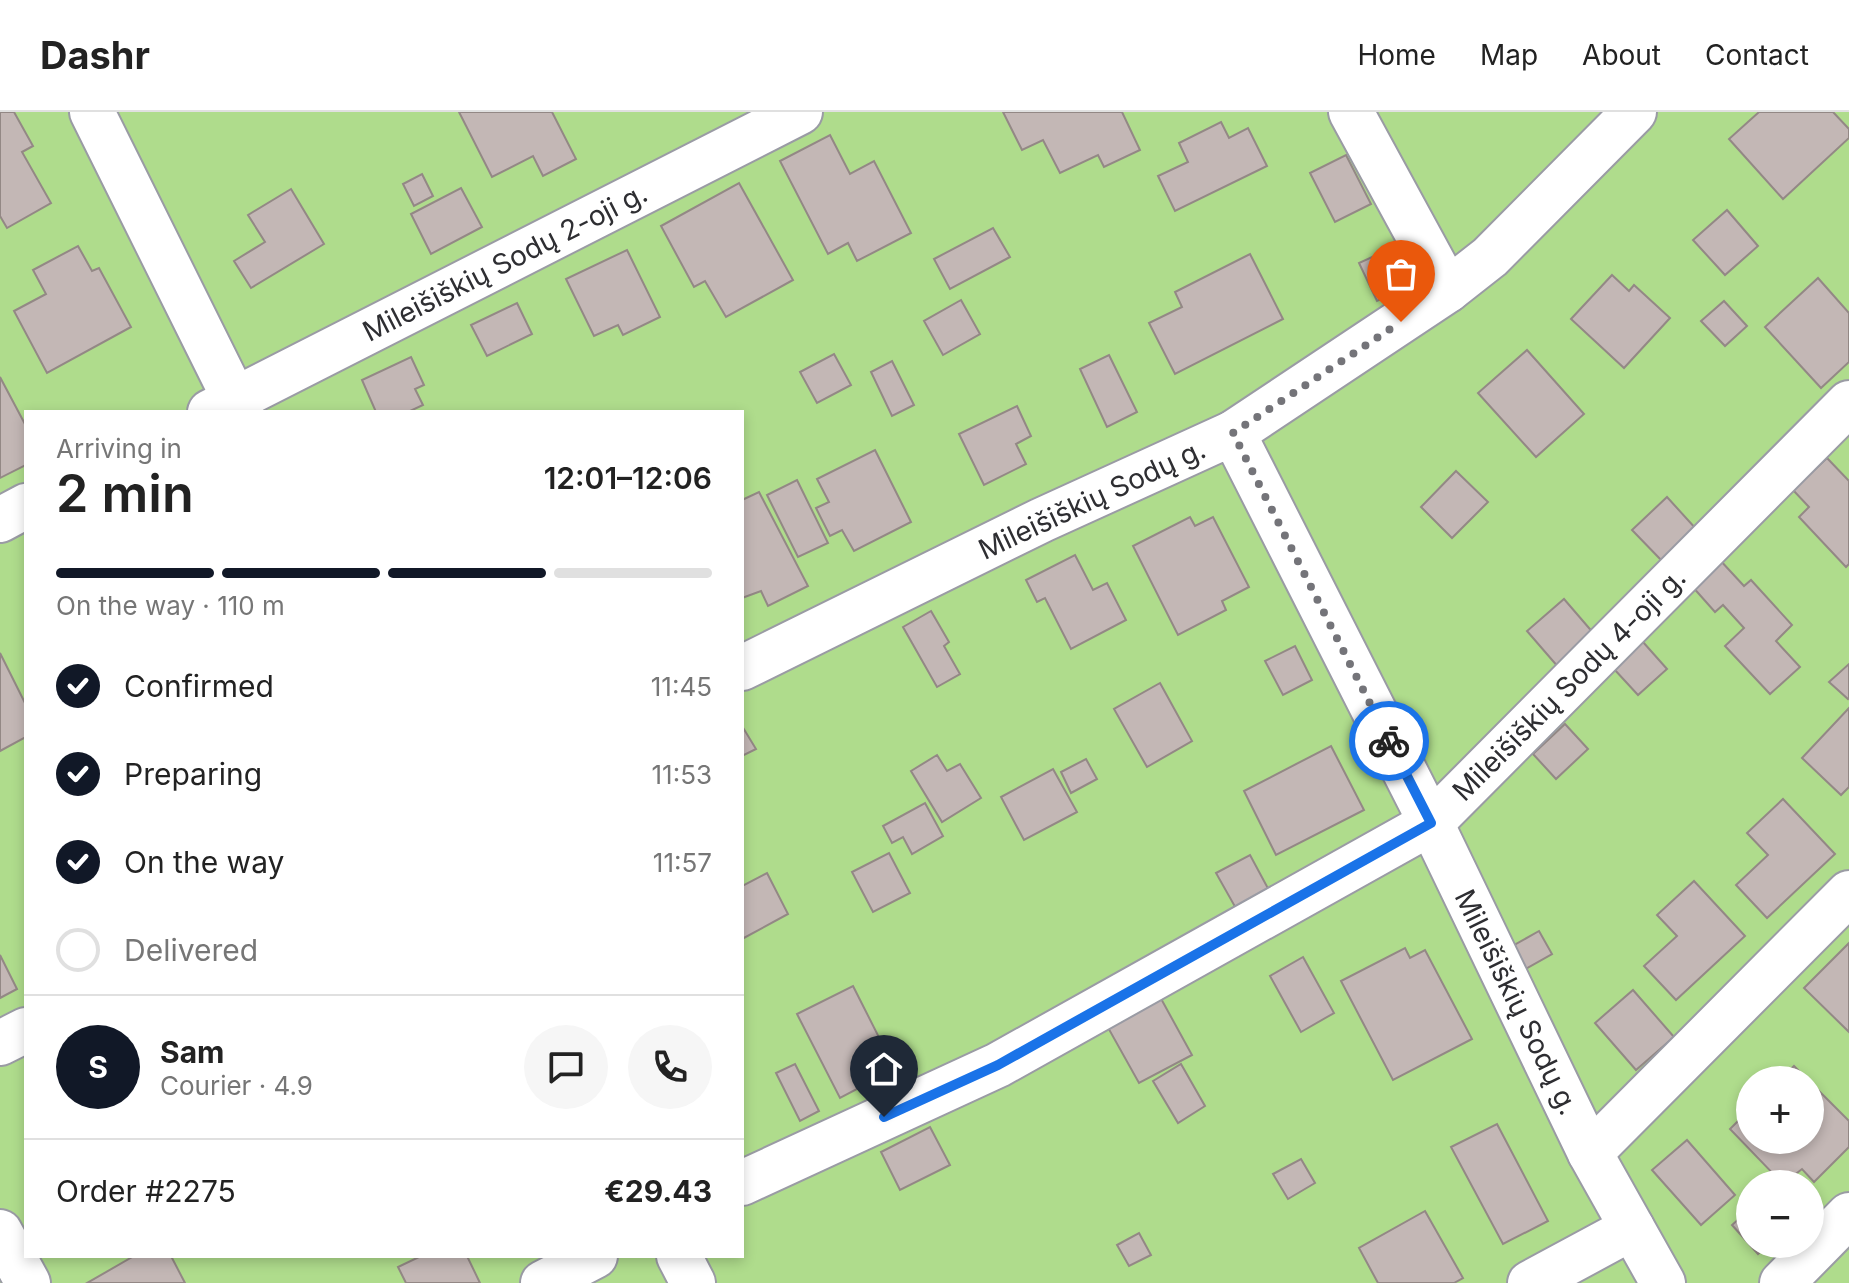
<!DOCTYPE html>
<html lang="en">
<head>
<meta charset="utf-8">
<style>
  body { margin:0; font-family:Inter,sans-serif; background:#f6f6f6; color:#222; height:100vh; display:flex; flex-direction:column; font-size:30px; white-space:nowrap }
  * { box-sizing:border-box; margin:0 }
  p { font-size:26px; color:#767676 }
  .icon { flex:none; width:44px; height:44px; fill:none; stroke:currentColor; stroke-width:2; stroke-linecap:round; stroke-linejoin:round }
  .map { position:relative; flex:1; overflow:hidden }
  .panel { position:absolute; left:24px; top:298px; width:720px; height:848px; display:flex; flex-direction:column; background:#fff; border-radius:0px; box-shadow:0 4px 12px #0003 }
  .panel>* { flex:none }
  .buttons { position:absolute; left:1736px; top:954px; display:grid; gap:16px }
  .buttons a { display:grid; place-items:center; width:88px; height:88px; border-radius:50%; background:#fff; box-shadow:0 4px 12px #0003; font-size:40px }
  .pin { position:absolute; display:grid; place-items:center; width:68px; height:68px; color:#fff; margin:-82px -34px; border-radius:50% 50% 50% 0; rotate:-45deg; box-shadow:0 0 8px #0007 }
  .pin .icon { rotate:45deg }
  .courier { position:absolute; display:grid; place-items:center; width:80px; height:80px; margin:-40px; border:6px solid #1a73e8; border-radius:50%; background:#fff; color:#222; box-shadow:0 2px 10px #0007 }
  .summary em { font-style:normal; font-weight:600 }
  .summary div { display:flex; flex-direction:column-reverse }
  .summary { display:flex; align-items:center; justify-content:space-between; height:136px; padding:0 32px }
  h1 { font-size:52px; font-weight:600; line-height:60px }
  .bar { display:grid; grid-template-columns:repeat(4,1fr); gap:12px 8px; align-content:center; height:96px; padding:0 32px }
  .bar i { height:10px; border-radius:6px; background:#e0e0e0 }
  .bar .active { background:#111827 }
  .bar p { grid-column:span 4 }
  .line { display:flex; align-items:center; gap:20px; padding:0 32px; border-top:2px solid #e0e0e0 }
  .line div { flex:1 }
  .round { display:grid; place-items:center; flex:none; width:84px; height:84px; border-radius:42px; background:#f6f6f6 }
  ol { padding:0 32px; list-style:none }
  li { display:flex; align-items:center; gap:24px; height:88px }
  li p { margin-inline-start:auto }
  li .icon { padding:8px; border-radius:50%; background:#111827; color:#fff; stroke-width:4 }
  li:last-child { color:#767676 }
  li i { width:44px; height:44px; border:4px solid #e0e0e0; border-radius:50% }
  header { display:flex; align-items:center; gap:48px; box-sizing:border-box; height:112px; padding:0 40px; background:#fff; border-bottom:2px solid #e0e0e0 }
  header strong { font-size:38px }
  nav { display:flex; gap:44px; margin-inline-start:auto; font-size:28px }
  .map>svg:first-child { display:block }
</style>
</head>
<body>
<header>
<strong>Dashr</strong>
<nav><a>Home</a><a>Map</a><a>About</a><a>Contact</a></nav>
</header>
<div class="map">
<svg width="1849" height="1171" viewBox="0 0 1849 1171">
  <rect width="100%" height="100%" fill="#f7f7fe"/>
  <!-- green -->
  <path fill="#afdc8c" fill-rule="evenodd" d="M0 0H1849V1171H0ZM26 300H742V1144H26ZM1750 968H1810V1028H1750ZM1750 1072H1810V1132H1750Z"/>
  <!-- building -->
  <g fill="#c3b7b5" stroke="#938885" stroke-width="2">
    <polygon points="0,0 14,0 33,34 22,40 51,91 7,116 0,104"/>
    <polygon points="459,0 552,0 576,47 543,64 533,44 492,65"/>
    <polygon points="1003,0 1122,0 1140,38 1104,55 1098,43 1060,61 1043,28 1022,38"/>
    <polygon points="1759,0 1833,0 1849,17 1849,26 1783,87 1729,27"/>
    <polygon points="1221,10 1229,26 1248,16 1267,54 1175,99 1158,64 1188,50 1179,31"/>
    <polygon points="830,23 850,62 874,49 911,121 857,149 848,131 828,142 780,49"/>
    <polygon points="1346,43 1371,92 1335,110 1310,61"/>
    <polygon points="422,62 433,84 414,94 403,72"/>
    <polygon points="739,71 793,168 726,205 705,169 694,175 661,114"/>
    <polygon points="461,76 482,115 431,142 411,102"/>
    <polygon points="291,77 324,132 251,176 234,149 265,130 248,103"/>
    <polygon points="1727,98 1758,134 1725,163 1693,128"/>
    <polygon points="993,116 1010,145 950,177 934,147"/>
    <polygon points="78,134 92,159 99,156 131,215 47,261 14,199 46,182 33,158"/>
    <polygon points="1392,136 1409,174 1377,189 1359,151"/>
    <polygon points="627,138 660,205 623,223 618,213 594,224 566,167"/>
    <polygon points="1250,142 1283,207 1175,262 1149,211 1182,195 1175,180"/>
    <polygon points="1612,163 1629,179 1634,173 1670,206 1624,256 1571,207"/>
    <polygon points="1818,166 1849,201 1849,250 1821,276 1765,215"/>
    <polygon points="961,188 980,222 943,243 924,209"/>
    <polygon points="1724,189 1747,214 1725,234 1701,209"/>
    <polygon points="517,191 532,222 487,244 471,213"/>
    <polygon points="1527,238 1584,302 1536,345 1478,281"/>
    <polygon points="834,242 851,273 817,291 800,260"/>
    <polygon points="1109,243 1137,300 1107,315 1080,257"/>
    <polygon points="411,245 424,273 415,277 423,293 408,300 376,300 362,268"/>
    <polygon points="892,249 914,293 892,304 871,260"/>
    <polygon points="0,265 26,314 26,353 0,366"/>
    <polygon points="1017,294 1031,324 1016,332 1026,352 984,373 959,322"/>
    <polygon points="875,338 911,410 854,439 842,418 830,424 816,396 829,390 817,367"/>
    <polygon points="1827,346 1849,369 1849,452 1846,455 1799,405 1809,395 1793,378"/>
    <polygon points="1456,359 1488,390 1452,426 1421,395"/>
    <polygon points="797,368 828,431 798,445 767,383"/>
    <polygon points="759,380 808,474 768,494 761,479 742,486 742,388"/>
    <polygon points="1667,385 1697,418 1663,450 1632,418"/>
    <polygon points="1190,405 1195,414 1213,405 1249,475 1222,489 1226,498 1178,523 1133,434"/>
    <polygon points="1075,443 1093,478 1107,471 1126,508 1071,537 1045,486 1037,490 1026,468"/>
    <polygon points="1719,447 1744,474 1751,468 1792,513 1776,529 1800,555 1770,582 1725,534 1744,516 1723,493 1715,500 1691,473"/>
    <polygon points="1564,487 1595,523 1559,556 1527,519"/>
    <polygon points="931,499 949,530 944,534 960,562 937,575 903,515"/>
    <polygon points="1643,530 1667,557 1638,583 1614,557"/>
    <polygon points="1295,534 1312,568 1283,583 1265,549"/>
    <polygon points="0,541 26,593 26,625 0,639"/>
    <polygon points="1849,552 1849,586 1848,587 1829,570"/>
    <polygon points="1160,571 1192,629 1147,655 1114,597"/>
    <polygon points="1849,596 1849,675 1841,683 1802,646"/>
    <polygon points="1565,612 1588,637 1556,667 1533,642"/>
    <polygon points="742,614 756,637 742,644"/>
    <polygon points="1331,634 1364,698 1276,743 1244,679"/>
    <polygon points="937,643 947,659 960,652 981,686 942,710 911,659"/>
    <polygon points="1086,647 1097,667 1071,681 1061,660"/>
    <polygon points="1053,657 1077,700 1024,728 1001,685"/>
    <polygon points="1783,687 1835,742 1767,806 1736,773 1768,743 1747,721"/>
    <polygon points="925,691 943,724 912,742 903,725 892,731 883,714"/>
    <polygon points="889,741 910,781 873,800 852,760"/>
    <polygon points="1250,743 1271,782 1238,800 1216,761"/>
    <polygon points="767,761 788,802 742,827 742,774"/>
    <polygon points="1694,769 1745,824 1676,888 1644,854 1677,824 1657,803"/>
    <polygon points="1539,819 1552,842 1522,859 1509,836"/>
    <polygon points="1849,831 1849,920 1804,876"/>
    <polygon points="1405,836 1410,846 1425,838 1472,927 1393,968 1341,869"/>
    <polygon points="0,843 17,877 0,886"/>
    <polygon points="1303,845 1334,901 1301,920 1270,864"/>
    <polygon points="853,874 895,957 840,986 797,902"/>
    <polygon points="1633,878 1674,925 1636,958 1595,911"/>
    <polygon points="1159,883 1192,943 1139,971 1106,912"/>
    <polygon points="795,952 819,999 800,1009 776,961"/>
    <polygon points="1181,952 1205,994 1178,1011 1153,969"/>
    <polygon points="1794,954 1808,968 1780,968"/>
    <polygon points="1810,970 1849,1009 1849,1035 1814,1070 1802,1057 1783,1072 1730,1017 1750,997 1750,1028 1810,1028"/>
    <polygon points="1497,1012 1548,1109 1503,1132 1451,1035"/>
    <polygon points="930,1015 950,1053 900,1078 881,1040"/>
    <polygon points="1687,1028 1735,1083 1701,1113 1652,1058"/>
    <polygon points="1301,1047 1315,1071 1288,1087 1273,1062"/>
    <polygon points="1750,1097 1750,1132 1769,1132 1758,1142 1732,1113"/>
    <polygon points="1425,1099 1463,1166 1454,1171 1378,1171 1359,1136"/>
    <polygon points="1139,1121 1151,1143 1129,1154 1117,1133"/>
    <polygon points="134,1144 171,1144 185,1171 87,1171"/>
    <polygon points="421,1144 467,1144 480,1171 406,1171 398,1155"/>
  </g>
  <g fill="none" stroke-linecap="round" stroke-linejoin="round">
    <!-- minor casing -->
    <g stroke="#9a9ba4" stroke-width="48">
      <g id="minor">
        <polyline points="92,0 241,300"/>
        <polyline points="1351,0 1448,178"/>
        <polyline points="210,300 800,0"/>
        <polyline points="1233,321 1448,178 1490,145 1634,0"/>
        <polyline points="0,408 26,394"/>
        <polyline points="742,556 1042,408 1233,321 1431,711 1590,1041 1663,1171"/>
        <polyline points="0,931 26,918"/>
        <polyline points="1590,1041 1849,781"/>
        <polyline points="742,1071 998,953 1431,711 1849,291"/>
        <polyline points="0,1120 28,1171"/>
        <polyline points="679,1144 693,1171"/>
        <polyline points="543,1171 595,1144"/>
        <polyline points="1530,1171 1632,1116"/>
        <polyline points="1782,1171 1849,1103"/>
      </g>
    </g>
    <!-- minor -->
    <use href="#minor" stroke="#fff" stroke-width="44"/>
  </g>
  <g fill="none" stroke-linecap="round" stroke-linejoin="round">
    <!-- done -->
    <polyline stroke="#747479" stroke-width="8" stroke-dasharray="0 14.4" points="1389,629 1233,321 1401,210"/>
    <!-- route -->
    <polyline stroke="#1a73e8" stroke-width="10" points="884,1005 998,953 1431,711 1389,629"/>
  </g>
  <g text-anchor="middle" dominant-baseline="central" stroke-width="8" stroke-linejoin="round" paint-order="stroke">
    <!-- street labels -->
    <g font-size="28" fill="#2e2e32" stroke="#fff">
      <text transform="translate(505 150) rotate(-27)">Mileišiškių Sodų 2-oji g.</text>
      <text transform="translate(1092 387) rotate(-25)">Mileišiškių Sodų g.</text>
      <text transform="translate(1569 572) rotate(-45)">Mileišiškių Sodų 4-oji g.</text>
      <text transform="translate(1517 890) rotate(64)">Mileišiškių Sodų g.</text>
    </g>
  </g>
</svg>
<div class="buttons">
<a>+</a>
<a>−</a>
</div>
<div class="pin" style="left:1401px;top:210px;background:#ea580c"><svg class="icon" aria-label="bag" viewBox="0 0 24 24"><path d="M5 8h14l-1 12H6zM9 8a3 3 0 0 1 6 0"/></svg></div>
<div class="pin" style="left:884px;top:1005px;background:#1f2937"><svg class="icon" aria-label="home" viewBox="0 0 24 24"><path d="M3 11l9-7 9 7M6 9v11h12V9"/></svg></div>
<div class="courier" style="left:1389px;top:629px"><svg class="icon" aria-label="bike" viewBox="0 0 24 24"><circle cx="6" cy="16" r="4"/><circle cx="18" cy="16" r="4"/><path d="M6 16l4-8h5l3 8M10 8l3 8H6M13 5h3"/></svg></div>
<section class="panel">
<div class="summary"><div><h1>2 min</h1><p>Arriving in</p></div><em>12:01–12:06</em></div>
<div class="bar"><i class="active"></i><i class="active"></i><i class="active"></i><i></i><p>On the way · 110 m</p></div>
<ol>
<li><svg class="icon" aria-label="check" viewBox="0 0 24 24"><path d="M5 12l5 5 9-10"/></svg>Confirmed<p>11:45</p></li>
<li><svg class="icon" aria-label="check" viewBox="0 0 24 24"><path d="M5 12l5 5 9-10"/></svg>Preparing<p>11:53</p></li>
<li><svg class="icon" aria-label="check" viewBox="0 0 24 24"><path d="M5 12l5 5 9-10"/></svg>On the way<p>11:57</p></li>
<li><i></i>Delivered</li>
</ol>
<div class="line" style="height:144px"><b class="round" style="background:#111827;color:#fff">S</b><div><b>Sam</b><p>Courier · 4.9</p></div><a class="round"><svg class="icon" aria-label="chat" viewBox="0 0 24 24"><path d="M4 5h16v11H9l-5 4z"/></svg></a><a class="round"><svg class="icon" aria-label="phone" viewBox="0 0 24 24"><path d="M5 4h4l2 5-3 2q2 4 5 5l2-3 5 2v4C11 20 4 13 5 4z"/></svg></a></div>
<div class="line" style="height:104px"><div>Order #2275</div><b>€29.43</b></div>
</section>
</div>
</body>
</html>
